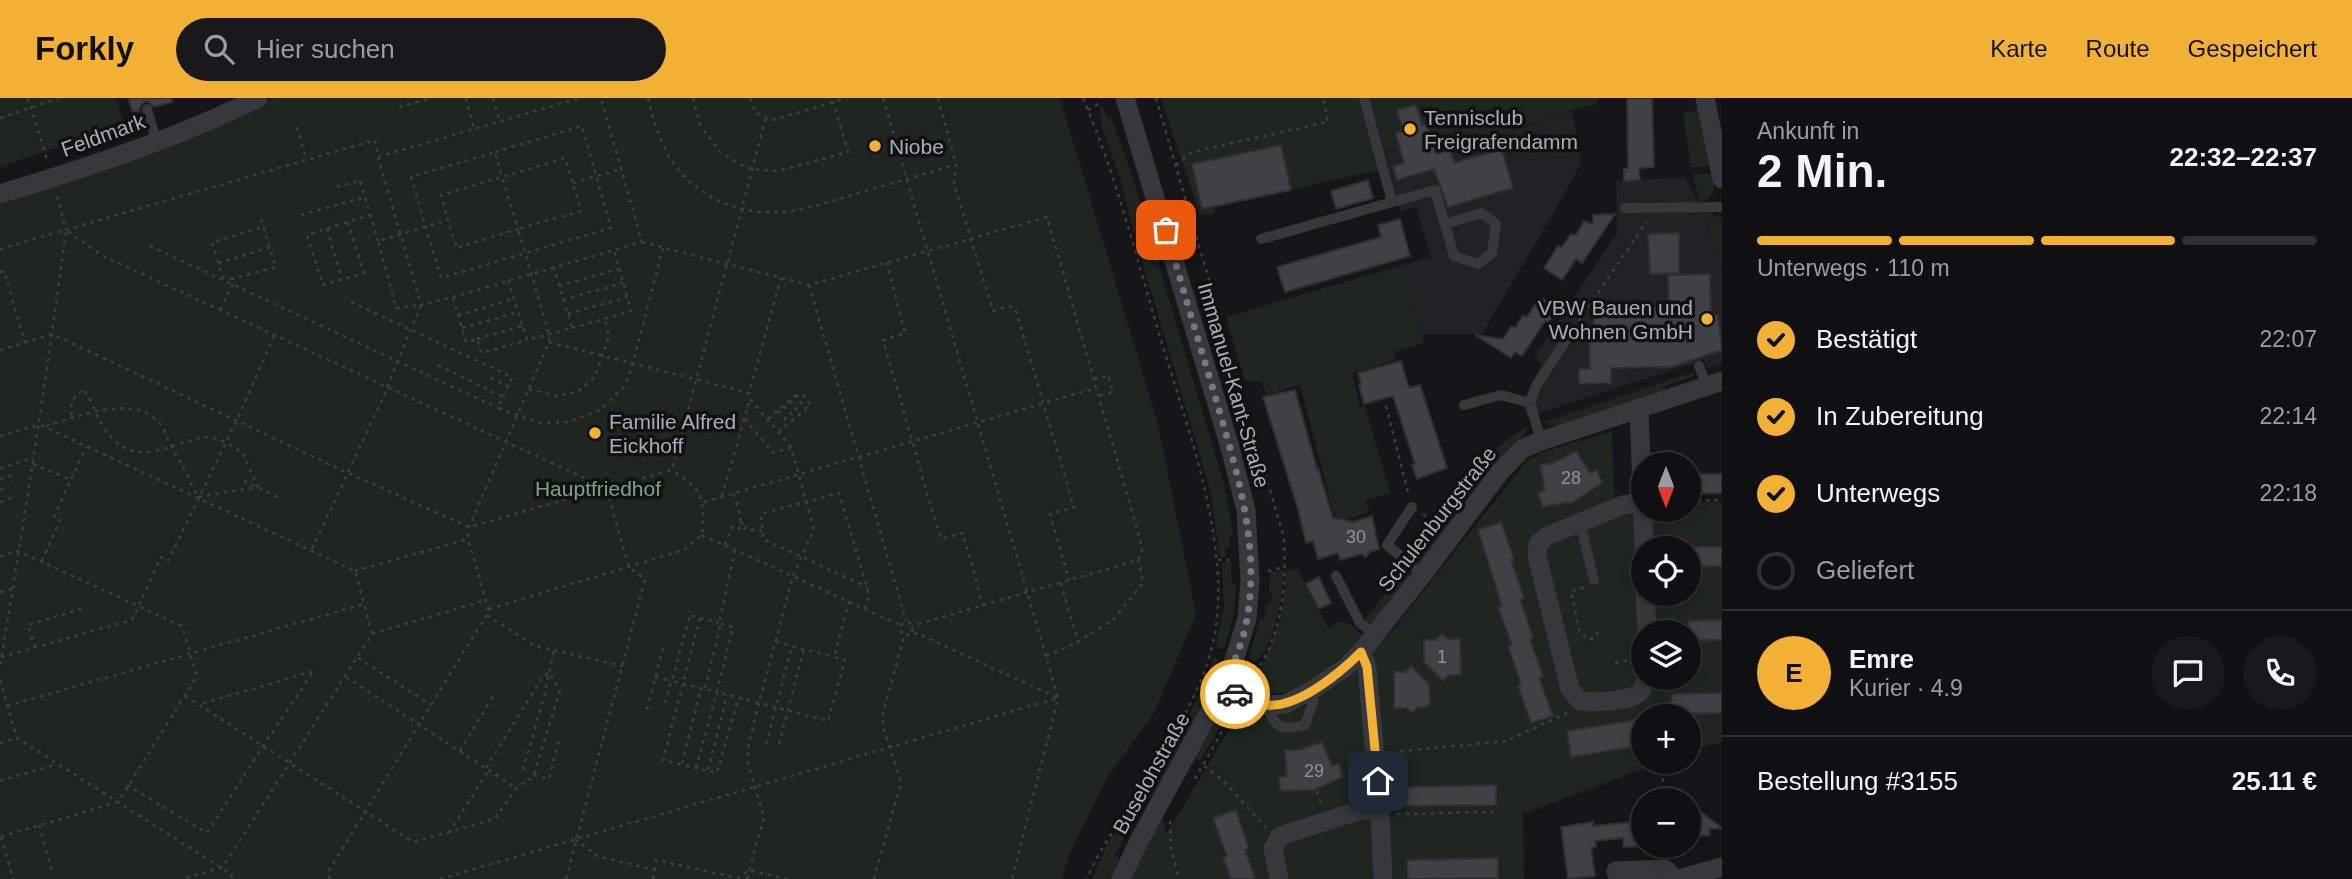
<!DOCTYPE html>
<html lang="de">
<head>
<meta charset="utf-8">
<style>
  body { margin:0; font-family:Arial,sans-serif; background:#19191b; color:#f1f3f6; height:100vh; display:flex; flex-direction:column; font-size:26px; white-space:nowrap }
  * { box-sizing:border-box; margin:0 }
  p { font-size:23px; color:#9c9d9f }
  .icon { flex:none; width:38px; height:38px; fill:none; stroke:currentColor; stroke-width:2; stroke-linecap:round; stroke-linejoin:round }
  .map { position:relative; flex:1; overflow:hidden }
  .drawer { display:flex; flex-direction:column; background:#101012; width:630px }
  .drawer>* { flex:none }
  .needle { width:46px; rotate:180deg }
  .fabs { position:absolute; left:1631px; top:354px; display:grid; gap:14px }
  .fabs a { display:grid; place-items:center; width:70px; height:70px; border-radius:50%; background:#101012; box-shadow:0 4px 10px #0003,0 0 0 2px #303032; font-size:35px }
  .pin { position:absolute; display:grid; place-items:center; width:60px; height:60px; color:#fff; margin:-30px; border-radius:14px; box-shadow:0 4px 10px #0006 }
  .courier { position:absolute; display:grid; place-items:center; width:70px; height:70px; margin:-35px; border:5px solid #f2b134; border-radius:50%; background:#fff; color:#222; box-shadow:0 2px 9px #0007 }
  .headline em { font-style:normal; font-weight:600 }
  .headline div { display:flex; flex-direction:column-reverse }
  .headline { display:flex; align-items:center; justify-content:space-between; height:119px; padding:0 35px }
  h1 { font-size:46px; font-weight:600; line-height:52px }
  .bar { display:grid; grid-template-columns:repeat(4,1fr); gap:10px 7px; align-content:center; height:84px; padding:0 35px }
  .bar i { height:9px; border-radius:5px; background:#303032 }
  .bar .on { background:#f2b134 }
  .bar p { grid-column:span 4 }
  .line { display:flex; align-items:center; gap:18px; padding:0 35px; border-top:2px solid #303032 }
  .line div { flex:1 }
  .round { display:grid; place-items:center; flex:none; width:74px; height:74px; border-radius:37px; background:#19191b }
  ol { padding:0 35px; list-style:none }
  li { display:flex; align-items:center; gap:21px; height:77px }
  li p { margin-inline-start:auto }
  li .icon { padding:7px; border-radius:50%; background:#f2b134; color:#111; stroke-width:4 }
  li:last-child { color:#9c9d9f }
  li i { width:38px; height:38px; border:4px solid #303032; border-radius:50% }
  header { display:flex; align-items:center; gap:42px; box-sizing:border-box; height:98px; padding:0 35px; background:#f2b134; color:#111 }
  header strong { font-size:33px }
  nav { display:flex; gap:38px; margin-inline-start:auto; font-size:24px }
  .search { width:490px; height:63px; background:#19191b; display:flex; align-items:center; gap:18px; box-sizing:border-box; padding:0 24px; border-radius:38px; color:#9c9d9f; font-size:26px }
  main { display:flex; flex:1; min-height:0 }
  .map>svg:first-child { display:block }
</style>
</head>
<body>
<header>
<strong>Forkly</strong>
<div class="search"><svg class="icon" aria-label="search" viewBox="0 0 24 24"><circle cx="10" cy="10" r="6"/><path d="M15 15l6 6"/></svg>Hier suchen</div>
<nav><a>Karte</a><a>Route</a><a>Gespeichert</a></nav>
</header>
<main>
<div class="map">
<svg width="1722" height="781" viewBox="0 0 1722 781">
  <rect width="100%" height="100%" fill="#161618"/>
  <!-- built -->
  <g fill="#222225">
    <polygon points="1572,13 1581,65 1561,102 1482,236 1421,236 1403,167 1431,159 1416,109 1400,114 1384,54 1461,33 1466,47"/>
    <polygon points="1685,79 1704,115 1722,167 1722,265 1708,270 1704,262 1526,319 1524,299 1542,266 1534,259 1617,135 1616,83"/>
  </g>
  <!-- green -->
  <g fill="#1e261f" fill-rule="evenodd">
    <polygon points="0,0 116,0 124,26 0,69"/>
    <polygon points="274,0 1060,0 1158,326 1196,516 1154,615 1107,680 1069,757 1062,781 0,781 0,105 136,62"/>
    <polygon points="1161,0 1598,0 1597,7 1589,7 1465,47 1460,33 1384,53 1388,70 1214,109 1215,115 1200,118"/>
    <polygon points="1100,7 1114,27 1132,78 1224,386 1233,437 1229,438 1230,449 1225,450 1226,459 1220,460 1211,394 1133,133 1120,79 1101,26"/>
    <polygon points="1699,12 1711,66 1709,69 1691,69 1683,15"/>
    <path d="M1693 76H1713C1715 90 1716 100 1700 104Z"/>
    <polygon points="1708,114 1722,121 1722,167 1704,115"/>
    <polygon points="1403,167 1424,245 1394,254 1396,262 1352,275 1360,309 1365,308 1390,395 1365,402 1369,414 1336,425 1300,287 1267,297 1261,284 1245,282 1226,219"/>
    <polygon points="1693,274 1694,278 1665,288 1666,294 1555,329 1543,324"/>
    <path d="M1528 329 1523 339 1421 465 1412 459C1443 417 1479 351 1528 329Z"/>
    <path d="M1612 333 1614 404 1643 411H1689V405L1722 404V645L1711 646 1689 654V618H1643V663H1664L1523 716 1524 781H1131L1159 722 1164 724 1166 737 1242 610 1270 616 1291 614 1311 605 1365 562 1395 529 1525 365 1542 354ZM1643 450H1689V495H1643ZM1643 534H1689V579H1643Z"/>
    <polygon points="1222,464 1231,464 1232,485 1236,486 1233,519 1224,551 1216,549 1224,507"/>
    <path d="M1297 470 1328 530 1339 523 1350 526 1364 538C1336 567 1293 610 1251 591 1270 555 1284 516 1286 475Z"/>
    <polygon points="1405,470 1409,472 1410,479 1373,526 1366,526 1363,524"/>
    <path d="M1283 472C1282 499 1276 546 1255 564L1249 561 1260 520 1263 521 1268 504H1271L1272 495 1269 494 1270 474Z"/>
    <path d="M1214 559 1220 562C1203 611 1177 656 1150 701L1145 698 1195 606Z"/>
    <polygon points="1230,611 1200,663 1194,660 1218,620"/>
    <polygon points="1139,705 1141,707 1115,757 1119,760 1111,781 1092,781 1108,745"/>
  </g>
  <!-- building -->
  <g fill="#404145" stroke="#303034" stroke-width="2">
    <polygon points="128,0 172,0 172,4 154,9 149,4 144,4 140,9 140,13 133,15"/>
    <polygon points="1627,0 1652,0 1654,69 1639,70 1640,82 1624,83 1624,71 1628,70"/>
    <polygon points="1416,7 1422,27 1427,26 1436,56 1450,51 1454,65 1502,51 1513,90 1448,109 1434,71 1397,82 1393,68 1404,65 1396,35 1403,33 1397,12"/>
    <polygon points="1281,47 1291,92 1202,111 1192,66"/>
    <polygon points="1368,82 1373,100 1336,111 1331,93"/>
    <polygon points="1615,116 1582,165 1576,161 1562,182 1544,170 1558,148 1562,149 1571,136 1576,137 1584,123 1593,126 1593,117"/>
    <polygon points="1400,121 1410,158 1285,194 1277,169 1381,139 1378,127"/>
    <polygon points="1679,135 1679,175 1650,176 1648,136"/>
    <polygon points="1710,176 1711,217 1718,217 1722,252 1671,269 1611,270 1611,285 1579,286 1579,271 1590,271 1589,229 1594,229 1594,220 1602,210 1669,208 1668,177"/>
    <polygon points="1543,201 1558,211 1548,225 1545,223 1522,258 1515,254 1511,260 1475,237 1503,241 1511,229 1515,230 1523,217 1527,219 1536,205 1539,207"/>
    <polygon points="1401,263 1409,290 1420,287 1447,370 1417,381 1412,367 1415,366 1393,298 1364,306 1359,287 1361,286 1358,275"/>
    <polygon points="1295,292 1317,371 1318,370 1333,420 1353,424 1372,418 1379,451 1369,454 1366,459 1361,456 1340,462 1338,455 1318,461 1313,443 1306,445 1298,411 1263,299"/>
    <polygon points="1576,353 1590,375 1597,372 1602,385 1570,406 1569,404 1543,409 1538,395 1545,392 1540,367 1553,365"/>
    <polygon points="1689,376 1722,376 1722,395 1689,396"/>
    <polygon points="1501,424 1514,461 1511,462 1524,500 1520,501 1533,539 1530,541 1543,579 1539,580 1553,618 1531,625 1518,588 1521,586 1508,548 1512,547 1498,509 1502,508 1478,432"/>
    <polygon points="1689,449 1722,449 1722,468 1689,469"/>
    <polygon points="1319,479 1331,505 1319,511 1306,486"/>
    <polygon points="1722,522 1722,542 1689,542 1689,523"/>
    <polygon points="1442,536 1448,541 1460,541 1461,577 1449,577 1443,583 1424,564 1424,542 1436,542"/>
    <polygon points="1411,568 1429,586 1430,605 1426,609 1418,609 1412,615 1406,610 1394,610 1394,574 1405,574"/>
    <polygon points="1722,595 1722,615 1672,616 1671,596"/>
    <polygon points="1636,622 1643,622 1643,647 1571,659 1567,633"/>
    <polygon points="1322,644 1332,668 1339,666 1342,679 1314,692 1281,693 1278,680 1287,678 1285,652 1298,652"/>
    <polygon points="1496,687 1496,707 1406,708 1406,689"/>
    <polygon points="1689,705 1722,730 1709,731 1710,737 1689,739"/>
    <polygon points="1236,712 1249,751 1245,752 1255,781 1231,781 1223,759 1227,758 1213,720"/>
    <polygon points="1643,723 1643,748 1624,749 1623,740 1595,743 1596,749 1591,750 1595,778 1568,781 1561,729 1593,724 1593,728"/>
    <polygon points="1498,760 1498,780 1408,781 1407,762"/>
  </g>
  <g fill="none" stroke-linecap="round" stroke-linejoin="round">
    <!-- path -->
    <g stroke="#3d3f44" stroke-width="2.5" stroke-dasharray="3.5 5" stroke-linecap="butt">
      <polyline points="28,0 48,65"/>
      <polyline points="466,0 474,31"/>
      <polyline points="493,0 500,24"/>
      <path d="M648 0C653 20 659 42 670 60 693 98 742 119 785 114 810 111 834 102 858 95 890 86 923 76 955 67"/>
      <polyline points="693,0 700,27 720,54 745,69 759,72 778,73 848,54 833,4"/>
      <polyline points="750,0 756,15 773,22 847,0"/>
      <polyline points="883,0 1058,600 1012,781"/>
      <polyline points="938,0 956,67 954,86 993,213 1009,208 1015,210 1074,409 1050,416 1069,482"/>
      <path d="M1083 0C1115 75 1135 154 1158 232 1186 328 1241 465 1208 563 1192 611 1163 657 1136 699 1119 726 1099 751 1087 781"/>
      <path d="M1156 0 1284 440C1286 481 1284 517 1267 555 1262 565 1256 574 1250 583"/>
      <polyline points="399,9 432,0"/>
      <polyline points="1088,12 1100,5"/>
      <polyline points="0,20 59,0"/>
      <polyline points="297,29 306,62"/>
      <polyline points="378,59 421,207 453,199 642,144 601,0"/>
      <polyline points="1176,67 1192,54 1328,24 1323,0"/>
      <polyline points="573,85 620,71"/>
      <polyline points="337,89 360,82 378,143"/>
      <polyline points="57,98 66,132"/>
      <polyline points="301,117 365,99"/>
      <polyline points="348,124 364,175 323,187 307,137 370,117"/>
      <polyline points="327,131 342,181"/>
      <polyline points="642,144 809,187 1047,119 1141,445 1142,454 1138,462 912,528"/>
      <polyline points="150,148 498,310"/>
      <polyline points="0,151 375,42 378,59 580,0"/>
      <path d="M887 164 905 235 883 242C903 308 920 375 941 441L963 435 983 508"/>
      <polyline points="218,165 269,150"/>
      <polyline points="0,174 4,173 25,244"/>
      <polyline points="223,181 212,144 263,129"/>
      <polyline points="508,182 527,242 572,230 554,170"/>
      <polyline points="809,187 906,523"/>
      <polyline points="559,188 619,171"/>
      <polyline points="453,200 466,244 477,241 481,255 527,242"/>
      <polyline points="563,202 623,185"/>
      <polyline points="351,204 512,279 498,310 540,325 567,324 600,312 625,288 633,265 663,150"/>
      <polyline points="220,212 233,186 231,181 276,169 260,118"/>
      <polyline points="568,216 627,199"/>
      <polyline points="458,217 514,201"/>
      <polyline points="462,230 518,214"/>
      <polyline points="572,230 631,213 614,152"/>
      <polyline points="1574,230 1647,123"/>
      <polyline points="477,241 522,228"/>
      <polyline points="549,244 749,295 781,180"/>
      <path d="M0 252 52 236 348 375 469 429 606 390 101 157 66 132C47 278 24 423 0 568"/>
      <polyline points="438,267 503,299"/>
      <polyline points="491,280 508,288"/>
      <polyline points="1094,281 1108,277 1113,294 1098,298"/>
      <polyline points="529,291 556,298 577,294 595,279 609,238 605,221"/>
      <polyline points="796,299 801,295 810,306 805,310"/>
      <polyline points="790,303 800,316"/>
      <polyline points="784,308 795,320"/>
      <polyline points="1386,308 1409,398"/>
      <polyline points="778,313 789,325"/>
      <polyline points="745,321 773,355 791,350"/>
      <polyline points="768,321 795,298 806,311 779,333"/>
      <path d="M46 328C77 319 135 294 160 326 165 331 166 339 170 345 180 363 189 381 198 399L258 389 242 354C233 349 218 338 207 339 171 343 137 374 107 334 98 322 92 305 84 291 73 298 69 307 72 320"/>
      <polyline points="0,338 39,327 45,329 355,473 372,536 228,761 221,770 182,781"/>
      <polyline points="33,366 71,382"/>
      <polyline points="0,370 33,360"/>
      <polyline points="0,381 12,377"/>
      <polyline points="244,383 278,399"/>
      <polyline points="0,392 9,389"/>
      <polyline points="722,398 750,301"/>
      <polyline points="1689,403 1722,402"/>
      <polyline points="0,404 11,400"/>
      <polyline points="704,404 1096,290"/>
      <polyline points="1423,416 1434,424"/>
      <polyline points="740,425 746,426 745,431 762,433"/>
      <polyline points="702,437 900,527"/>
      <polyline points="725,447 732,429 739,431 741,419 734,396"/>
      <polyline points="312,451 381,304 421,207 396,210 378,143 448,122 441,97 502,79 518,131 457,150 448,122"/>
      <polyline points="735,452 719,525 733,529 717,594 759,605 793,478 814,431 791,349 750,301 749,295"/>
      <polyline points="0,458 18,453 182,528 197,578 118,704 0,739"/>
      <polyline points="1218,462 1232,462"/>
      <polyline points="42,463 60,422 54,419 86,349"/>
      <polyline points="355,473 468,441"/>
      <polyline points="1268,473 1285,469"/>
      <polyline points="1061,485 1078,544"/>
      <polyline points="1584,490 1571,493 1579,532 1587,541 1593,541 1598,534"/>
      <polyline points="0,494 13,491"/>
      <path d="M489 511 684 452 702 437C704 400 705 393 672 372"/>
      <polyline points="865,511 869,499 867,489 839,395 761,416 763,441 867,489"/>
      <polyline points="487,517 535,548 623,568"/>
      <polyline points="700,520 663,662 717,675 738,601"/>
      <polyline points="372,536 486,502"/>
      <polyline points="776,544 834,559"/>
      <polyline points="35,550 28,527 84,510"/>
      <polyline points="1046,558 1078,544 1114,521 1142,486 1142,476 1138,462"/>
      <polyline points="1,559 132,522 161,459 168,463 237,322 274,238"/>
      <polyline points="358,560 431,607"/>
      <polyline points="1615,565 1643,559"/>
      <polyline points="346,579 516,690"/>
      <polyline points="655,579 672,583"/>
      <polyline points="0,582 17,640 231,776 233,781"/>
      <polyline points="705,590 721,525"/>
      <polyline points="185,598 413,744 495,721 516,690 533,679 560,592 550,575"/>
      <polyline points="665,605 671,583"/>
      <polyline points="1654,607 1656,618"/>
      <polyline points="7,608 364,506"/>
      <polyline points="647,611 664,547"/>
      <polyline points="0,645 17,640"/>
      <polyline points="766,646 792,548"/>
      <polyline points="779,646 804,551"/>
      <polyline points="460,653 493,598"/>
      <polyline points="1392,654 1506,643 1567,615"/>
      <polyline points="1662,663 1664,702"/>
      <polyline points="682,665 701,590"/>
      <polyline points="1204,668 1224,683 1266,730"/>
      <polyline points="486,670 543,578 550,575"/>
      <polyline points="696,670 717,594 672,583 690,517 719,525"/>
      <polyline points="523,672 545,595 554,552"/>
      <polyline points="708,672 727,597"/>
      <polyline points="534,677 549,681 559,642"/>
      <polyline points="1195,681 1233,614"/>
      <polyline points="0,683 57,666"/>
      <polyline points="127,687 207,735 263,648 314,573 201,606"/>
      <polyline points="1317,693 1321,706"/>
      <polyline points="1397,716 1493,714"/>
      <polyline points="1170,723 1171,751 1179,781"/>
      <polyline points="39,727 52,773"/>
      <polyline points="449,735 488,673"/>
      <polyline points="1,739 13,781"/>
      <polyline points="575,741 597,758 655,772"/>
      <polyline points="330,781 328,774 489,513 468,441 469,429 549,244 549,236 518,131 581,113 565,60 502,79 495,54 411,79 441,180 611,130 582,28 495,54"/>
      <polyline points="440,781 1058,600 923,538 912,534 908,537 902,536 900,527 909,524 912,528 912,534"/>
      <polyline points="566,781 645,481 629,469 606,390 672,372 766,20"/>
      <polyline points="653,781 656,762 738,780 749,772 787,781"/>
      <polyline points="747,781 764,719 748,665 749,644 759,605 828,623 845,562 834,559 849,503"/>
      <polyline points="874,781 901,684 883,628 883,615 904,538"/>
    </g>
    <!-- lane -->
    <g stroke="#37383d" stroke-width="10">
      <polyline points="1364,0 1392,104"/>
      <polyline points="147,11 156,42"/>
      <polyline points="1625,110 1722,109"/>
      <polyline points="1261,141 1435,92 1454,158 1478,166 1492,155 1496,126 1482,115 1445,126"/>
      <polyline points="1699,268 1707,288"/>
      <polyline points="1464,307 1501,297 1530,305"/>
      <polyline points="1541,343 1530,305 1536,288 1567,241"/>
      <polyline points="1412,409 1387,447 1423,476"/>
      <polyline points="1580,425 1594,482"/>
      <polyline points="1336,478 1360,525 1375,536"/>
      <path d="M1266 607C1277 631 1280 633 1305 627L1313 604 1312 592"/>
    </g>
    <!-- street -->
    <g stroke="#37383d" stroke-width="19">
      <polyline points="1705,0 1722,81"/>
      <path d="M0 96C86 70 178 40 258 0"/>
      <polyline points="1639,310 1644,450"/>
      <path d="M1642 404 1623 407 1547 438 1538 446 1537 458 1570 591 1580 603C1593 605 1622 603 1634 598 1642 595 1645 587 1647 579"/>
      <polyline points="1645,495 1647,534"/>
      <polyline points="1361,554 1367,569 1380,716 1383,781"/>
      <polyline points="1222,591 1266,607 1286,606 1312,592 1346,569 1361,554 1423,476 1500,374 1522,351 1541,343 1722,283"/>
      <polyline points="1121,781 1139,743 1211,611 1234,562 1247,521 1250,483 1246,412 1229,346 1125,0"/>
      <polyline points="1279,781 1273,751 1280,738 1361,712 1379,711"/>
      <polyline points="1619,781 1616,773 1665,771 1675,781"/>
      <polyline points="1679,781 1722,769"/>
    </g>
  </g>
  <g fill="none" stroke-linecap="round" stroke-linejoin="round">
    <!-- done -->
    <path stroke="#757880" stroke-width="7" stroke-dasharray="0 12.6" d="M1166 132C1181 185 1197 238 1213 291 1234 364 1261 443 1247 521 1243 545 1232 569 1222 591L1235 596"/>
    <!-- route -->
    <path stroke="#f2b134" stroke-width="9" d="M1235 596C1245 600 1257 606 1267 607 1298 610 1340 575 1361 554L1367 569 1378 683"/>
  </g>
  <!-- markers -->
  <g fill="#f2b134" stroke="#111113" stroke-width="2.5">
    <circle cx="1410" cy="31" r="7"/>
    <circle cx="875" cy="48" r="7"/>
    <circle cx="1707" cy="221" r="7"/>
    <circle cx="595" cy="335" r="7"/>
  </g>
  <g text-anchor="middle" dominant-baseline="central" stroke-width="7" stroke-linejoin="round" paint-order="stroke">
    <!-- number labels -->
    <g font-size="18" fill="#8e929b">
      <text x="1571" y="380">28</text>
      <text x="1356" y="439">30</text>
      <text x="1442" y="559">1</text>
      <text x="1314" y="673">29</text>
    </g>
    <!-- poi labels -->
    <g font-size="21" fill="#a8adb8" stroke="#111113" text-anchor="start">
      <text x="1424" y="19">Tennisclub<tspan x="1424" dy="24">Freigrafendamm</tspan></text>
      <text x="889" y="48">Niobe</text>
      <text x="1693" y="209" text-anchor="end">VBW Bauen und<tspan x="1693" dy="24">Wohnen GmbH</tspan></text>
      <text x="609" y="323">Familie Alfred<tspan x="609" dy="24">Eickhoff</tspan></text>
    </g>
    <!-- street labels -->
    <g font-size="21" fill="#a8adb8" stroke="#111113">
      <text transform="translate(103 37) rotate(-20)">Feldmark</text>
      <text transform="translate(1234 287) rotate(74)">Immanuel-Kant-Straße</text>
      <text transform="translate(1437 421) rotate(-52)">Schulenburgstraße</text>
      <text transform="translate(1151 675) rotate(-61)">Buselohstraße</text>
    </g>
    <!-- park labels -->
    <g font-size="21" fill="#7fa381" stroke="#111113">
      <text x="598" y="390">Hauptfriedhof</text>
    </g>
  </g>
</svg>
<div class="fabs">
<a><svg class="needle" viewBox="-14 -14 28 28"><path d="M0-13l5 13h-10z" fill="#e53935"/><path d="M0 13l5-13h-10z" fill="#9c9d9f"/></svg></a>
<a><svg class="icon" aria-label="locate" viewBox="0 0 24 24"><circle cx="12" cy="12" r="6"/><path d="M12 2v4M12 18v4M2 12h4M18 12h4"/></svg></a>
<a><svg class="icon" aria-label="layers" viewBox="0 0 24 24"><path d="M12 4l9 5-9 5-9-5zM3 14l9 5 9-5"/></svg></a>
<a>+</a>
<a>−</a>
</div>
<div class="pin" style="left:1166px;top:132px;background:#ea580c"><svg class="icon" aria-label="bag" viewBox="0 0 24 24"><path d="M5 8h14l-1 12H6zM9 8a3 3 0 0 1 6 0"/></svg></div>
<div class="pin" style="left:1378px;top:683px;background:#1f2937"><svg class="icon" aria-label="home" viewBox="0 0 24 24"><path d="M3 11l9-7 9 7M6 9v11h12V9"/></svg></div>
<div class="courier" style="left:1235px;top:596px"><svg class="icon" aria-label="car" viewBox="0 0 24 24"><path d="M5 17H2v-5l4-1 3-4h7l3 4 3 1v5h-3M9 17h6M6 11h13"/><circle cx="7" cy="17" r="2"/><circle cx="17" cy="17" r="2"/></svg></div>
</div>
<section class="drawer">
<div class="headline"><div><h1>2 Min.</h1><p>Ankunft in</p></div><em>22:32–22:37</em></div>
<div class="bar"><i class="on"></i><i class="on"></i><i class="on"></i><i></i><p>Unterwegs · 110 m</p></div>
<ol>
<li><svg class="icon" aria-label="check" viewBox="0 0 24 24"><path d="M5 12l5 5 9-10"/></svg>Bestätigt<p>22:07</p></li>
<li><svg class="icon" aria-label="check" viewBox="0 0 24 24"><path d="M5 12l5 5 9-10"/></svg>In Zubereitung<p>22:14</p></li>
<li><svg class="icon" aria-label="check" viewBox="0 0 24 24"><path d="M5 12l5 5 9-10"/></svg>Unterwegs<p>22:18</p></li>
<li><i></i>Geliefert</li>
</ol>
<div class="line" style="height:126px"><b class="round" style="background:#f2b134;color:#111">E</b><div><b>Emre</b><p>Kurier · 4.9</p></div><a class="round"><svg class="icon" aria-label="chat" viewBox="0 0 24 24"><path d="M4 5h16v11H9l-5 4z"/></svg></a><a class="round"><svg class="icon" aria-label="phone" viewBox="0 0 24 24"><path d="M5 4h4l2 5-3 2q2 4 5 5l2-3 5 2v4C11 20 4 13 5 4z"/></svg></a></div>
<div class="line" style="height:91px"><div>Bestellung #3155</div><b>25.11 €</b></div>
</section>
</main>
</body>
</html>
